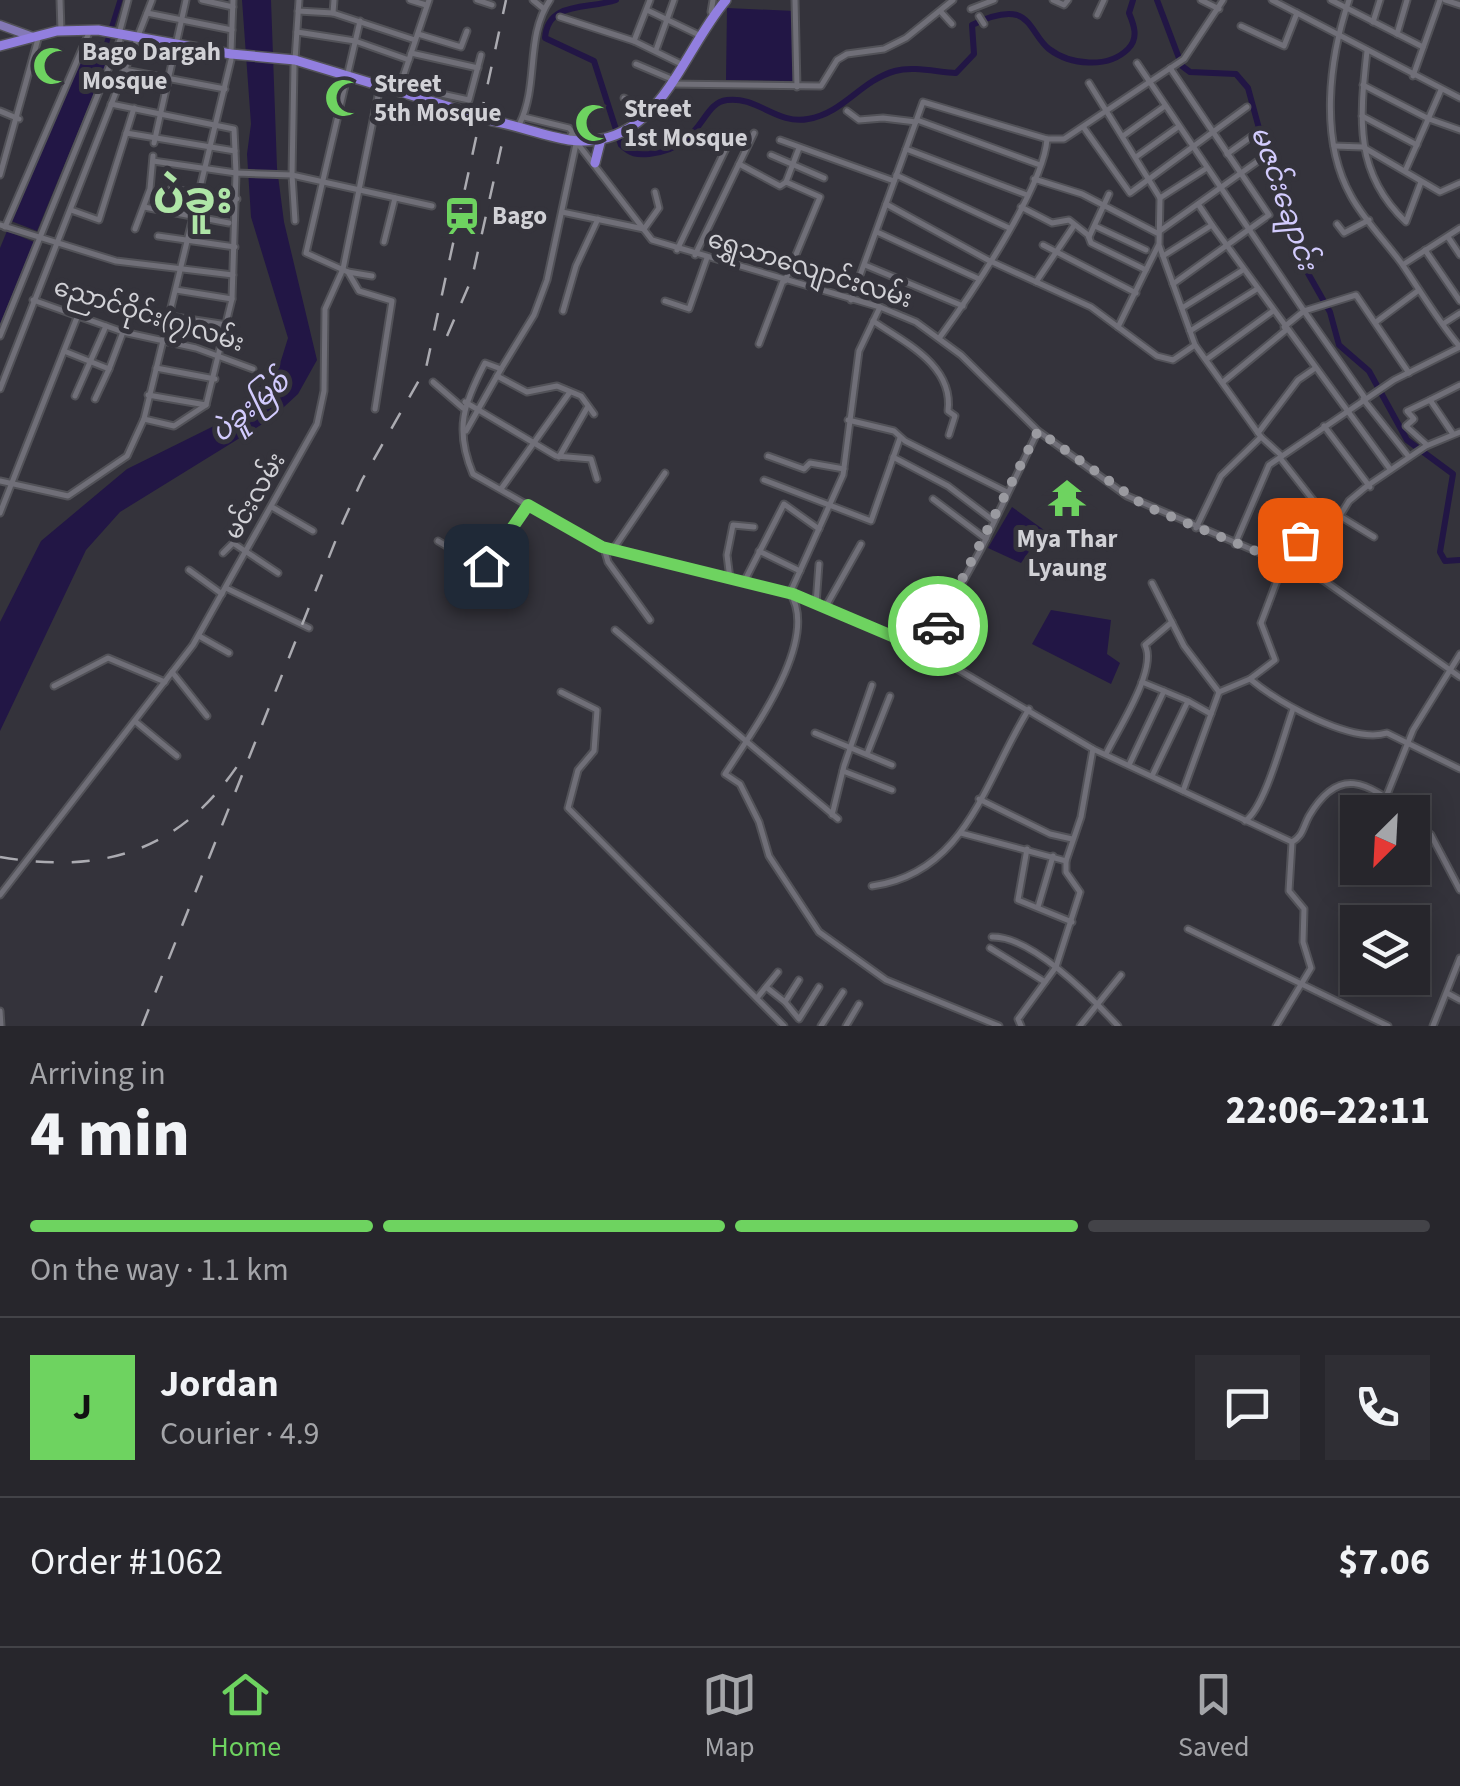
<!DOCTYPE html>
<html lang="en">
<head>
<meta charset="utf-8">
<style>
  body { margin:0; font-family:"Source Sans 3","Noto Sans Myanmar",sans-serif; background:#2f2e34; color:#f1f3f6; height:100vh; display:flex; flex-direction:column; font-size:38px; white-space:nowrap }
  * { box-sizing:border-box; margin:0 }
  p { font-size:32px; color:#a4a5a9 }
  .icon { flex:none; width:55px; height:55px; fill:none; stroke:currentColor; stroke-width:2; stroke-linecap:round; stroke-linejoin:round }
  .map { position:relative; height:1026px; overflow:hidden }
  .sheet { display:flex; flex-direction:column; background:#27262c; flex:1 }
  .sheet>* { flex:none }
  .needle { width:65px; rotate:204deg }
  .fabs { position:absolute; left:1340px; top:795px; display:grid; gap:20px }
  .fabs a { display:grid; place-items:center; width:90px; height:90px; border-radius:0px; background:#27262c; box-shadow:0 5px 25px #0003,0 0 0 2px #434348; font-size:50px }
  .pin { position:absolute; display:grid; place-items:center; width:85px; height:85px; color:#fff; margin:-42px; border-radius:20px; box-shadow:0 5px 15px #0006 }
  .courier { position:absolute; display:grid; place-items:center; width:100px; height:100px; margin:-50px; border:8px solid #6ed360; border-radius:50%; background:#fff; color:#222; box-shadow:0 2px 12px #0007 }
  .headline em { font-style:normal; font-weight:800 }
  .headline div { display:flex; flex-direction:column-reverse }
  .headline { display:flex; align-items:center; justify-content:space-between; height:170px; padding:0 30px }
  h1 { font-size:65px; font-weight:800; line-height:75px }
  .bar { display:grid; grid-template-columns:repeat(4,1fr); gap:15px 10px; align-content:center; height:120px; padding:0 30px }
  .bar i { height:12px; border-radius:8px; background:#434348 }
  .bar .selected { background:#6ed360 }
  .bar p { grid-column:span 4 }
  .line { display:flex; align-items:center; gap:25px; padding:0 30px; border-top:2px solid #434348 }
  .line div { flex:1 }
  .round { display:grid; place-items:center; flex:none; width:105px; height:105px; border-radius:0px; background:#2f2e34 }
  .tabs { display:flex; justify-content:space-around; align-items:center; height:140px; border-top:2px solid #434348; background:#27262c; font-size:28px; color:#a4a5a9 }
  .tabs a { display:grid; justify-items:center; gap:5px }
  .tabs .selected { color:#6ed360 }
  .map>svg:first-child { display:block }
</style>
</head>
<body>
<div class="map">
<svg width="1460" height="1026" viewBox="0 0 1460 1026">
  <rect width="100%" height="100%" fill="#34333b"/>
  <!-- water -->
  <g fill="#221645">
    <polygon points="242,0 271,0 277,168 284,222 317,360 298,394 272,418 120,512 86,550 0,731 0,622 41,541 127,469 226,420 279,367 288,338 251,217 247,154 251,124"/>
    <polygon points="727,8 795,11 794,81 726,80"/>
    <polygon points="90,39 113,47 37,231 11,221"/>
    <polygon points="7,231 34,242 0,324 0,248"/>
    <polygon points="1012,507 1044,530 1021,563 988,548"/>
    <polygon points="1051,610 1111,620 1107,654 1120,663 1111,684 1032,644"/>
  </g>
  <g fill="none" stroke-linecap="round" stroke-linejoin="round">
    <!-- canal -->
    <polyline stroke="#221645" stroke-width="5" points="106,45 120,0"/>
    <!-- river -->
    <g stroke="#221645" stroke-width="6">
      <path d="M616 0C588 10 548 0 545 38L594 61 621 145C630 154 637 155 649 154 704 148 700 103 727 100 757 96 777 125 808 119 844 113 860 81 895 71 913 66 937 72 956 73L974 54 972 25C984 19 1002 11 1017 15 1032 20 1036 39 1049 49 1070 65 1108 69 1128 49 1139 38 1134 25 1129 13L1133 0"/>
      <polyline points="1157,0 1182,66 1190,72 1236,74 1248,88 1263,143 1288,192 1305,268 1330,312 1339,345 1369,371 1407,440 1453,474 1440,552 1445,561 1460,560"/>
    </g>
    <!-- minor casing -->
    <g stroke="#525258" stroke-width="9">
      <g id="minor">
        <polyline points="60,0 61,31"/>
        <polyline points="202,0 233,7"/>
        <polyline points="410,0 426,5"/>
        <polyline points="477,0 492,5"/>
        <polyline points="533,0 544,9"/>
        <polyline points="795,0 797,87"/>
        <polyline points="1053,0 1064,5 1068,0"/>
        <polyline points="1201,0 1219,9"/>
        <polyline points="1272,0 1460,98"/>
        <polyline points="1331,0 1423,47"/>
        <path d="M1349 0C1329 59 1319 139 1351 196 1364 220 1386 242 1402 264 1421 292 1438 321 1460 347"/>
        <polyline points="1445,0 1460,5"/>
        <polyline points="971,9 994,0"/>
        <polyline points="647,10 701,36"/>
        <polyline points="298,11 333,13 415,40"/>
        <polyline points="711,12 713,0"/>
        <polyline points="941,12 952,24"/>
        <polyline points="147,13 232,30"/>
        <polyline points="333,13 334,0"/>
        <polyline points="1097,15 1104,0"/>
        <polyline points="979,16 984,24"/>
        <polyline points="560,17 634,41 679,63"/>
        <polyline points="360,21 306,253 348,272 359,291 392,301 375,409"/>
        <polyline points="1373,22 1380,0"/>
        <polyline points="1241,26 1284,46 1297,13"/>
        <polyline points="297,32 355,41 409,60"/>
        <polyline points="119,34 128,0"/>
        <polyline points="418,34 461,47 467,31"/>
        <polyline points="1397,34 1407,0"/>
        <polyline points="634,41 650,0"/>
        <polyline points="656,50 674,0"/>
        <path d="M1367 51C1360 117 1353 172 1406 222L1421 182"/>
        <polyline points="231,52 233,0"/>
        <polyline points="411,53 478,68"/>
        <polyline points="295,60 299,0"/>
        <polyline points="1137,63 1304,311 1356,295 1409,373"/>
        <polyline points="636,64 669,78"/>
        <polyline points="294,65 292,175 432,206"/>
        <polyline points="1170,68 1269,215 1173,284"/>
        <polyline points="124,70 225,89"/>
        <polyline points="1413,76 1440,0"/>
        <polyline points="670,84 821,86 837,60 847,54 884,49 906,38 953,0"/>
        <polyline points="400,85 469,100 481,55"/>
        <polyline points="1363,85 1429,119 1460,130"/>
        <polyline points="400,86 429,0"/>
        <polyline points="624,98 648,110"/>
        <polyline points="111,104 234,129 236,173 153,161"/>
        <polyline points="0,111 19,119"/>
        <polyline points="847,111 859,120 883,118 916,122"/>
        <polyline points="1362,116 1417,145"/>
        <polyline points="524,117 569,128 578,139"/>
        <polyline points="917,120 1040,165"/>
        <path d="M520 123C539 84 525 36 550 0"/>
        <polyline points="1084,128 1130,193 1247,107"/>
        <polyline points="126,133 235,151"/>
        <polyline points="571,135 652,240 880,307 916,322 961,355 1038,431 1127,496 1323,580 1460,677"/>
        <polyline points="1123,136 1165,106"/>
        <polyline points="780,140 894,181"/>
        <polyline points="154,143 186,0"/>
        <path d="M576 144 547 280 534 315 501 369 485 363C464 403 454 429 473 474L601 547 793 594 925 650"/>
        <polyline points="1334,146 1363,147 1440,192 1460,183"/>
        <polyline points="906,149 1027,195"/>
        <polyline points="1227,154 1255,134"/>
        <polyline points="771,155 824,178"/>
        <polyline points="1136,157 1178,127"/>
        <polyline points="739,164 754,133"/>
        <polyline points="1406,169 1441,90"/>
        <polyline points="0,175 38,39"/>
        <polyline points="896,175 1009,228"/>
        <polyline points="1034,179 1082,194 1157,233 1265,156"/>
        <polyline points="786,182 799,148"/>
        <polyline points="171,189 237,199"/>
        <polyline points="1160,198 1207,168"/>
        <polyline points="886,204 988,260 1091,307 1157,356 1173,360 1195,345 1159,245 1160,198 1089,83"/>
        <polyline points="1198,204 1212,225"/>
        <polyline points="144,207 229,223"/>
        <polyline points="1021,207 1052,223 1069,220 1088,235 1091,243 1146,270 1118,327"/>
        <polyline points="71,210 99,220 134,108"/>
        <polyline points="562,212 644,229 659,208 655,192"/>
        <polyline points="1337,224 1344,233 1369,220"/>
        <polyline points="0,225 116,261 233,275"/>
        <polyline points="1095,226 1146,250"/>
        <polyline points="5,227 88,35"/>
        <polyline points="135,229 150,189 153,156"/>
        <polyline points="877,232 979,279"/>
        <polyline points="158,236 235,247"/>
        <polyline points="1089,237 1109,194"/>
        <polyline points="1448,237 1460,255"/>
        <polyline points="384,242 395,198"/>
        <polyline points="1043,245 1136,293"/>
        <polyline points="677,250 729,142"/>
        <polyline points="1425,250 1460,301"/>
        <polyline points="695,255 739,164 780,186 786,182 820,197 785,281"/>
        <polyline points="1163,256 1212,225 1390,469"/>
        <polyline points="1404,264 1460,228"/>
        <polyline points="865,265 963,306"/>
        <polyline points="1146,270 1158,246"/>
        <polyline points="348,272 372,276"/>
        <polyline points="1036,282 1073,227"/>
        <polyline points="176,290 232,299"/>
        <polyline points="33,300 123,332 196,348 253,369"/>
        <polyline points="851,300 923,102 1047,139 1064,139 1184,59 1223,0"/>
        <polyline points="665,301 689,309 707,258"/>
        <path d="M880 307 859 351 843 475 790 593C821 640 751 733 725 774L740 784 759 822 769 856 819 932 886 980 999 1026"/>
        <polyline points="1182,308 1243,270"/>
        <polyline points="563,311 576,266 598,219"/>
        <polyline points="169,316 227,325"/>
        <path d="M873 321C906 343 954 366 948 411L955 416 949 435"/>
        <polyline points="1376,322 1419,290"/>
        <polyline points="1443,324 1460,313"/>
        <polyline points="1284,327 1304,311 1365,398"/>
        <polyline points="1190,331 1257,289"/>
        <polyline points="0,336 120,40"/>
        <path d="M940 337C970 296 1044 187 1047 139"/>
        <polyline points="759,344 783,281"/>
        <polyline points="1195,345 1261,437 1282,456"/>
        <polyline points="64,351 109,369 123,332"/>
        <polyline points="1207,359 1273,311"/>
        <polyline points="156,368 215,379"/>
        <polyline points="497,376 527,392 557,386 581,396 594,414"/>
        <polyline points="433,382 463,408"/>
        <polyline points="1223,382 1286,330"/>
        <polyline points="0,389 152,0"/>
        <polyline points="148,395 206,405 232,299 236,173 292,175 295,221"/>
        <polyline points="75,396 106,326"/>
        <polyline points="95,399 109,369"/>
        <polyline points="1363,399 1409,457"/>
        <polyline points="465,402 556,456 591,459 597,479"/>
        <polyline points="144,419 174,426 206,405"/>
        <polyline points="848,420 894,431 905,441 1007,492"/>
        <polyline points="1324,426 1370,487"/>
        <polyline points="466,431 501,369"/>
        <polyline points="1038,431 981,549 925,650 1093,749 1292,842"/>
        <polyline points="1258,433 1298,380 1314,369"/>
        <polyline points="1453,434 1430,400 1460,385"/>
        <polyline points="1427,445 1406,426 1414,419 1407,411 1430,400"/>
        <polyline points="768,456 804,469 810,463 844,469"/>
        <polyline points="559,457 587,408"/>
        <polyline points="893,457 948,486 994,521"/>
        <polyline points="1280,458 1324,514"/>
        <polyline points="764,480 871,521 900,438"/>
        <polyline points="0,481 68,496 127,456 144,419 231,60"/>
        <polyline points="501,489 570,392"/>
        <polyline points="933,499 986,539"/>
        <polyline points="272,507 313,531"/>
        <polyline points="0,513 78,315"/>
        <polyline points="1196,528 1221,476 1261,437"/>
        <polyline points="1305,536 1330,510 1374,537"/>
        <polyline points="438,541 485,569"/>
        <polyline points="1235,544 1269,465 1394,380 1460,347"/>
        <polyline points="604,548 608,562 650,620"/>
        <polyline points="612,551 665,473"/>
        <polyline points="759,551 800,571"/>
        <polyline points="223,553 233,543 278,573"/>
        <polyline points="1273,558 1287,545 1333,527 1349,501 1367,486 1426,446 1460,432"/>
        <polyline points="189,570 222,594"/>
        <polyline points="482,576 528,505"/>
        <polyline points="730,579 727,555 733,525 754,527"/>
        <polyline points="744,582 784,504 819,529"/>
        <polyline points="1152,583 1184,646 1219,692 1183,791"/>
        <polyline points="226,588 309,628"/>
        <polyline points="816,604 819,564"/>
        <polyline points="825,608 861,544"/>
        <polyline points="615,630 838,819"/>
        <polyline points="199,636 229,653"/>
        <polyline points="172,672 207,716"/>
        <path d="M1250 679C1279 703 1351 744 1387 733L1460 769"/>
        <polyline points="54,686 108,658 165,682"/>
        <polyline points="1164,691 1188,701"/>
        <polyline points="561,692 597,710 594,751 578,770 568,808 784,1026"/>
        <polyline points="1219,692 1250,679 1275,660 1261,623 1284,562"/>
        <polyline points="136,722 177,756"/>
        <polyline points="815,733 892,765"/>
        <polyline points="867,754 890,696"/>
        <path d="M1106 754C1118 729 1158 669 1145 645L1172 622"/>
        <polyline points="1129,765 1164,691 1142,682"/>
        <polyline points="843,771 892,790"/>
        <polyline points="1152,776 1188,701 1211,714"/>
        <polyline points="979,799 1050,834 1072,839"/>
        <polyline points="1380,812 1413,730 1460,654"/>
        <polyline points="832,815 844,766 872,685"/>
        <polyline points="1412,819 1431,835 1460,890"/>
        <path d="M1245 821C1265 808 1283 737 1293 709"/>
        <polyline points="961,833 1066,861"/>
        <polyline points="1027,849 1018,900 1072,922"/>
        <path d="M872 886C967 873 985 779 1029 709"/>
        <polyline points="0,895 193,645 317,424 324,391 325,309 343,269 380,86"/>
        <polyline points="1038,907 1053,856"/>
        <polyline points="1188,929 1388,1026"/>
        <path d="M992 937C1032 936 1092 998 1118 1026"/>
        <polyline points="990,948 1045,982"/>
        <polyline points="766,987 785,1002 799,980"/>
        <polyline points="1447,993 1460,1000"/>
        <polyline points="757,998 778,972"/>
        <polyline points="785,1002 799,1019 819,987"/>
        <polyline points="0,1011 1,1026"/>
        <polyline points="821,1026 843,992"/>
        <polyline points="846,1026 859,1004"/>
        <polyline points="1021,1026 1018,1019 1056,967 1080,892 1066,872 1066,861 1081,817 1093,749"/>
        <polyline points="1080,1026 1121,975"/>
        <path d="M1276 1026 1311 968 1303 942 1304 909 1289 891 1292 842C1303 836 1303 827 1309 816 1339 765 1367 782 1405 812"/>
        <polyline points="1433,1026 1460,958"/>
      </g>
    </g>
    <!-- major casing -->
    <g stroke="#525258" stroke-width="11">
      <polyline id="major" points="0,25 33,37"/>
    </g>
    <!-- highway casing -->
    <g stroke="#525258" stroke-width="12">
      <g id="highway">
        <polyline points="0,46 57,31 98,30 231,54 295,60 470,113"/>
        <path d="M493 121C519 126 544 136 569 140 658 152 680 54 726 0"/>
        <polyline points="595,163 601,139"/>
      </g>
    </g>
    <!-- minor -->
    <use href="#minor" stroke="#706f78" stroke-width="5"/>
    <!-- major -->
    <use href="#major" stroke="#8479b6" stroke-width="8"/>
    <!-- highway -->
    <use href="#highway" stroke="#927fdf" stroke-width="9"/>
    <!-- rail -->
    <g stroke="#ababb1" stroke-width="2.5" stroke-dasharray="18 18" stroke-linecap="butt">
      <polyline points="447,336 472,278 503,139"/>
      <path d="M0 857C101 874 178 853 238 765"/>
      <polyline points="142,1026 343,522 362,480 426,368 506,0"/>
    </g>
    <!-- highway-bridge casing -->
    <g stroke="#525258" stroke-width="12" stroke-linecap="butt">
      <polyline id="highway-bridge" points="470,116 493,121"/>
    </g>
    <!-- highway-bridge -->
    <use href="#highway-bridge" stroke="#927fdf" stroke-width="9"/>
  </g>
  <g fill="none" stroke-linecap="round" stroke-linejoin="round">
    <!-- done -->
    <polyline stroke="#9a9aa0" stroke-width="10" stroke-dasharray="0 18" points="938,626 1038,431 1145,506 1273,558 1300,540"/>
    <!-- route -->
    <polyline stroke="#6ed360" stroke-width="12" points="486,566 528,505 602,547 793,594 925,650 938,626"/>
  </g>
  <!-- icons -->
  <defs>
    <g id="mosque-bare" transform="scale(3)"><path d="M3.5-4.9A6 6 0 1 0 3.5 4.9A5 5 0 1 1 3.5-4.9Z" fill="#6ed360" stroke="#34333b" stroke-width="2.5" paint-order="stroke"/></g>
    <g id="station-bare" transform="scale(3)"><path d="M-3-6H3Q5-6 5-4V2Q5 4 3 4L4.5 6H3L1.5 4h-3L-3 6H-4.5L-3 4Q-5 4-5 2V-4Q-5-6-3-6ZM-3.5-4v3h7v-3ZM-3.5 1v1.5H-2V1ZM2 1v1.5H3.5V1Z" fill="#6ed360" stroke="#34333b" stroke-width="2.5" paint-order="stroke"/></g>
    <g id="temple-bare" transform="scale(3)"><path d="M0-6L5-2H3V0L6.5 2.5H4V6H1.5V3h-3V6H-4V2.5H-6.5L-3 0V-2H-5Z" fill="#6ed360" stroke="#34333b" stroke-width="2.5" paint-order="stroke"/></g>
  </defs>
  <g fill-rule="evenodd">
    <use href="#mosque-bare" x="52" y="66"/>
    <use href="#mosque-bare" x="344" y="98"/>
    <use href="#mosque-bare" x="594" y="123"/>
    <use href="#station-bare" x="462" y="216"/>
    <use href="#temple-bare" x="1067" y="498"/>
  </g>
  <g text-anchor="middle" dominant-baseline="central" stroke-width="10" stroke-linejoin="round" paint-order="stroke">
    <!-- poi labels -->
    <g font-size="25" font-weight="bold" fill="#d1d1d6" stroke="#34333b" text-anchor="start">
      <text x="82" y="52">Bago Dargah<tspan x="82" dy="29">Mosque</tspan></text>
      <text x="374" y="84">Street<tspan x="374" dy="29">5th Mosque</tspan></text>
      <text x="624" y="109">Street<tspan x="624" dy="29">1st Mosque</tspan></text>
      <text x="492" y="216">Bago</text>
      <text x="1067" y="539" text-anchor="middle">Mya Thar<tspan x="1067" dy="29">Lyaung</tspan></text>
    </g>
    <!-- street labels -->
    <g font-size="25" fill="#d1d1d6" stroke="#34333b">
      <text transform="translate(810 269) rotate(17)">ရွှေသာလျောင်းလမ်း</text>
      <text transform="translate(149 315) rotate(17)">ညောင်ဝိုင်း(၇)လမ်း</text>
      <text transform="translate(255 496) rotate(-60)">မင်းလမ်း</text>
    </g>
    <!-- water labels -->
    <g font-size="28" font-style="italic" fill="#d2cbfd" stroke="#34333b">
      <text transform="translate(1284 198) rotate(71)">မဇင်းချောင်း</text>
      <text transform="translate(250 407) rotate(-40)">ပဲခူးမြစ်</text>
    </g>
    <!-- town labels -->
    <g font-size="45" font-weight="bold" fill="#afe5a7" stroke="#34333b">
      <text x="193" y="199">ပဲခူး</text>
    </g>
  </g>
</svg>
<div class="fabs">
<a><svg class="needle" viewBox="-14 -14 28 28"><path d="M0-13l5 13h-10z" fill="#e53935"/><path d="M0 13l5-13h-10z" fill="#a4a5a9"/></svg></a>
<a><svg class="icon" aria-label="layers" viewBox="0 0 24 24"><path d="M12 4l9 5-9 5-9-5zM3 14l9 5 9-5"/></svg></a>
</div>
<div class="pin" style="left:1300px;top:540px;background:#ea580c"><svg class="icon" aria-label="bag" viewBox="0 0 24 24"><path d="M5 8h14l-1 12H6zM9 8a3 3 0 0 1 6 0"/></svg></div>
<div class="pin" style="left:486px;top:566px;background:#1f2937"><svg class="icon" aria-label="home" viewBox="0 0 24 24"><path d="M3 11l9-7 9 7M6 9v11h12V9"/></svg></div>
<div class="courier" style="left:938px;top:626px"><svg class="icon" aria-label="car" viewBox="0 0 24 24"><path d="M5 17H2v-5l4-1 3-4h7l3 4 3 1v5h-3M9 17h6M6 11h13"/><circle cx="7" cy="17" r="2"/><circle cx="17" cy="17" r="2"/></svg></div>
</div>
<section class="sheet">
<div class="headline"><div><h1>4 min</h1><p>Arriving in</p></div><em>22:06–22:11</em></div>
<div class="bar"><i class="selected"></i><i class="selected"></i><i class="selected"></i><i></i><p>On the way · 1.1 km</p></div>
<div class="line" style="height:180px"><b class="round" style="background:#6ed360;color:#111">J</b><div><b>Jordan</b><p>Courier · 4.9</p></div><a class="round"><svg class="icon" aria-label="chat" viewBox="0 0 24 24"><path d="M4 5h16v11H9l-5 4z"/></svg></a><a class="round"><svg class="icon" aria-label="phone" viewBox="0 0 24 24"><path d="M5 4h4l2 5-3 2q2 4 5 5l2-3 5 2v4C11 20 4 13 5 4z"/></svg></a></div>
<div class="line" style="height:130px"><div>Order #1062</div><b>$7.06</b></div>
</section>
<nav class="tabs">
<a class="selected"><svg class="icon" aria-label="home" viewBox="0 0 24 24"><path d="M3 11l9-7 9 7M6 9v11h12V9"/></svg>Home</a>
<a><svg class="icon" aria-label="map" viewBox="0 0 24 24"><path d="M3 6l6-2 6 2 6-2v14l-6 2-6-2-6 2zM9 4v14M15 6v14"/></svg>Map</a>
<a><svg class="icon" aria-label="saved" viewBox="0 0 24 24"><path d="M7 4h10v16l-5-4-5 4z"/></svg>Saved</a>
</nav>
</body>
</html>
